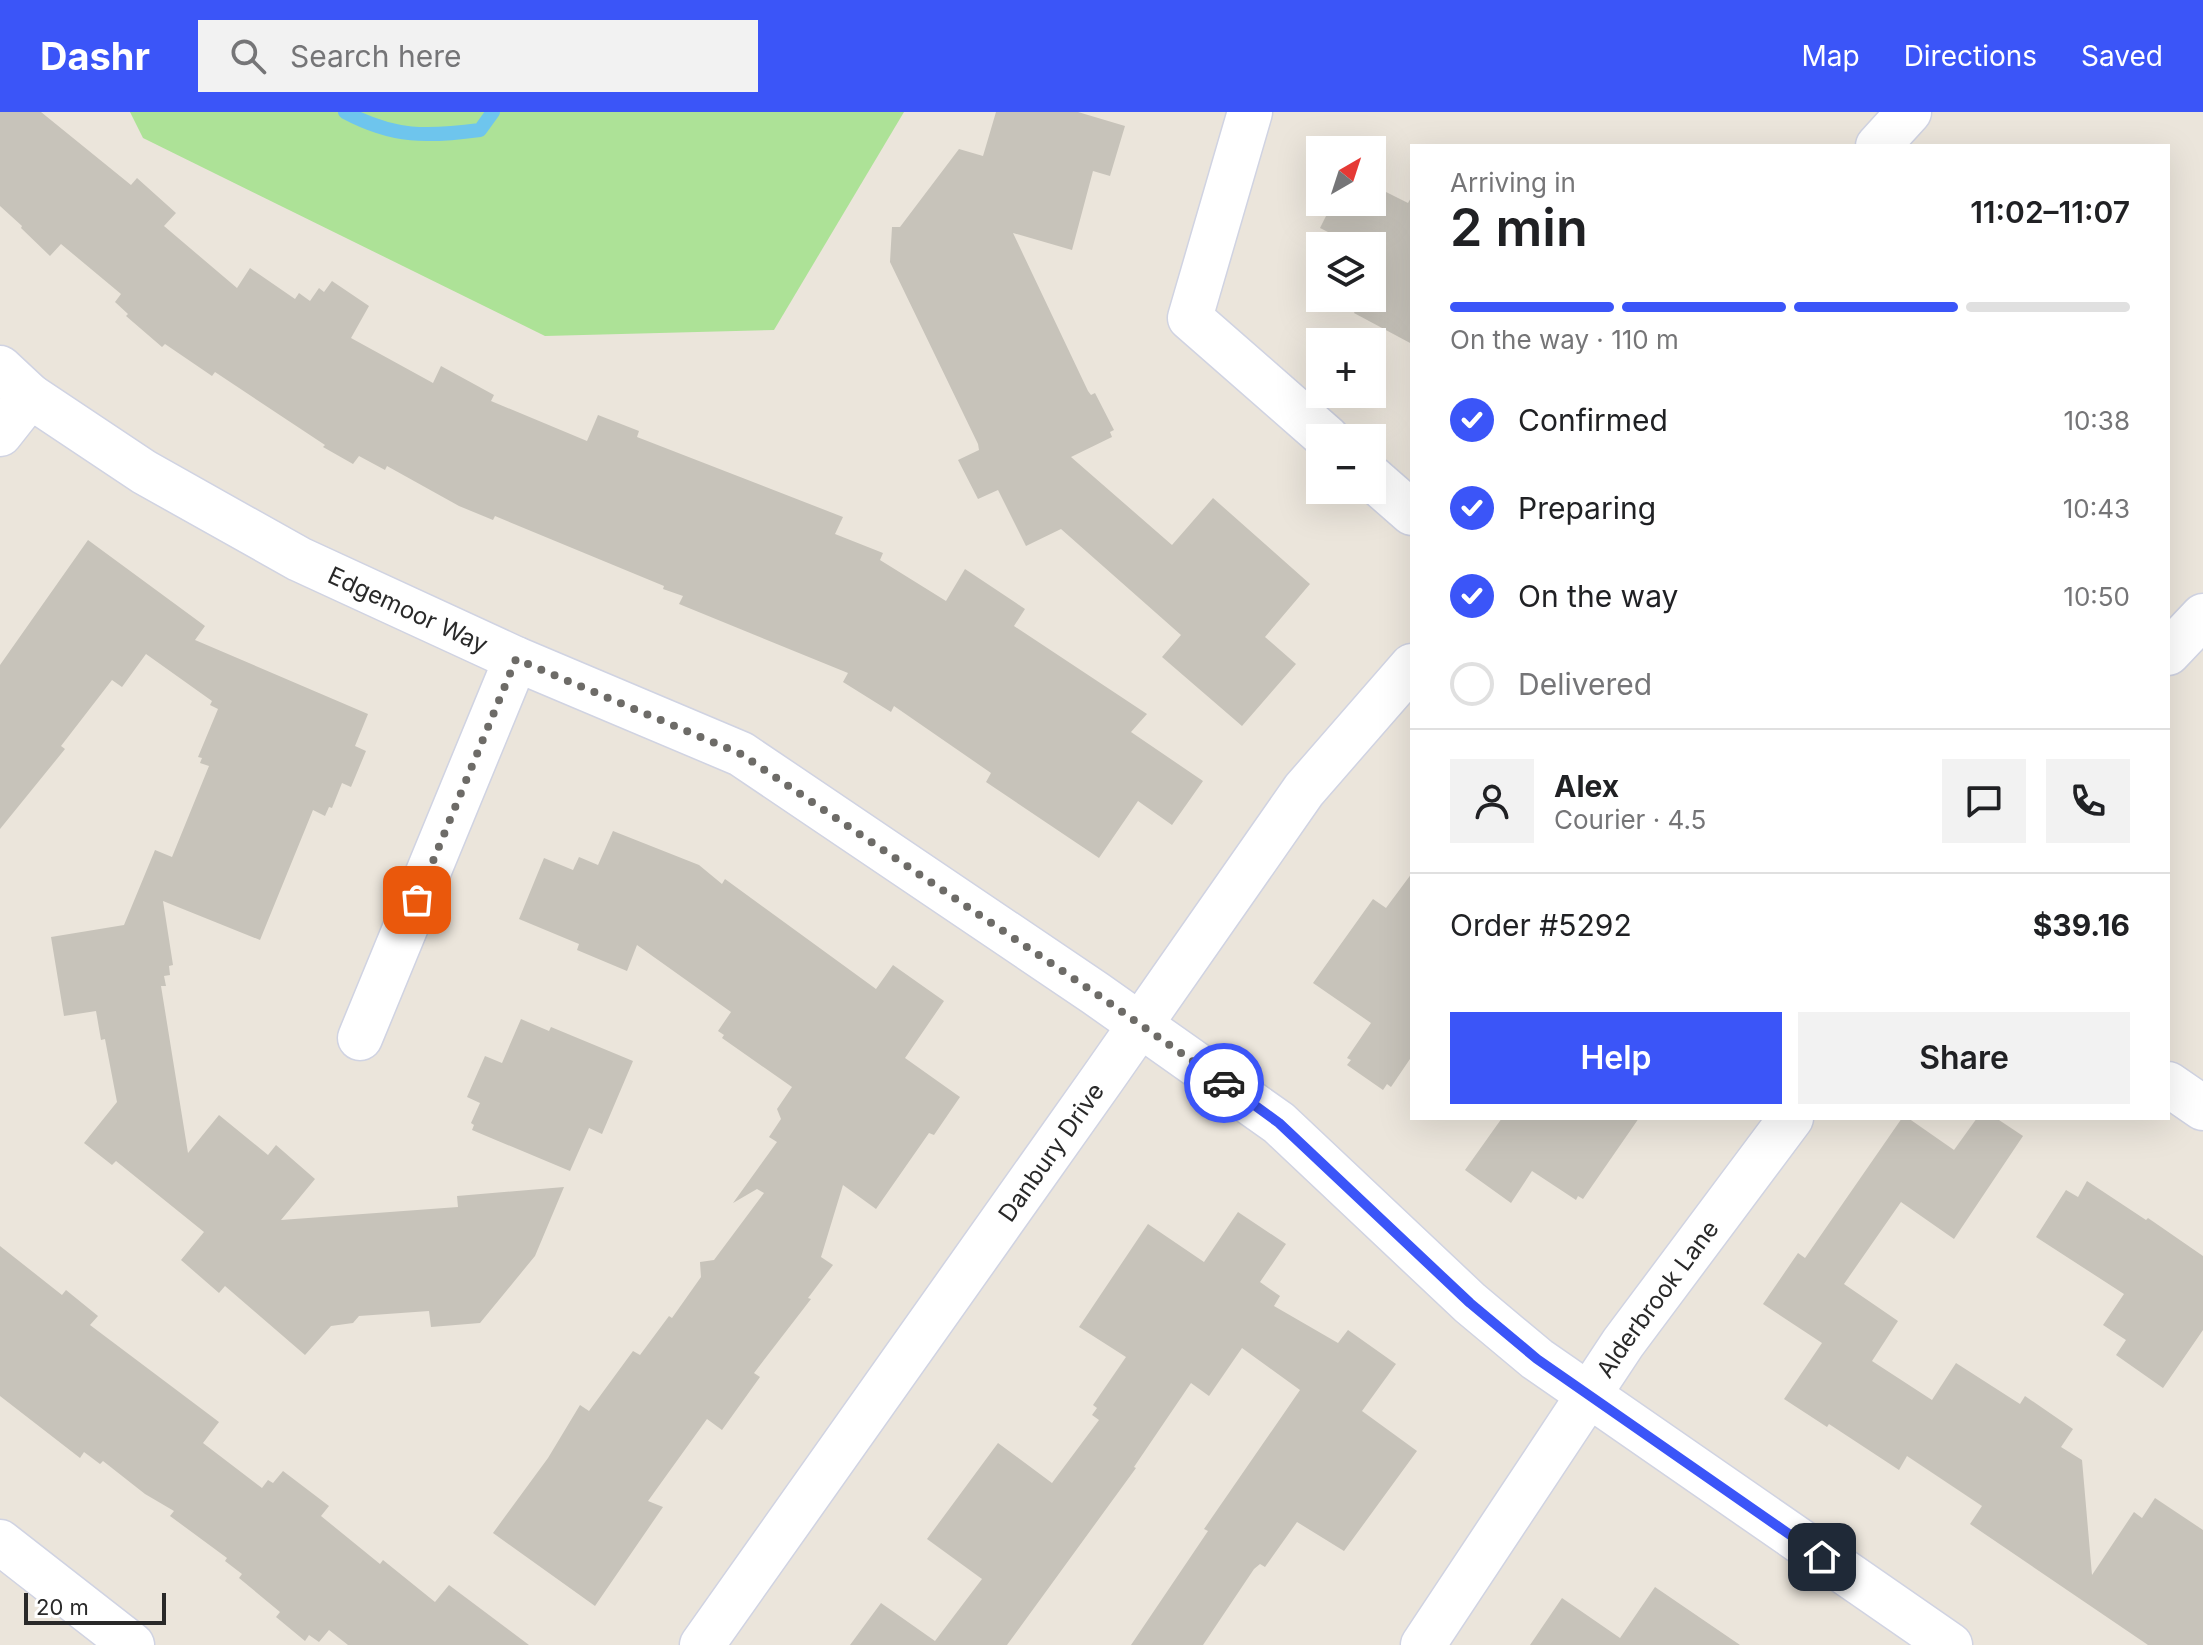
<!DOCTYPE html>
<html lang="en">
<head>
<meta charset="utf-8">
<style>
  body { margin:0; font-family:Inter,sans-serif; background:#f2f2f2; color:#202124; height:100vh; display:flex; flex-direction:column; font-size:30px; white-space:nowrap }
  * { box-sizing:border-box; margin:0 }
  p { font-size:26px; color:#757577 }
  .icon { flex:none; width:44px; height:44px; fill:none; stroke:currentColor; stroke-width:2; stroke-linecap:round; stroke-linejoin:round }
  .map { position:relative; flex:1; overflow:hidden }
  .sheet { position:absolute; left:1410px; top:32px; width:760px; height:976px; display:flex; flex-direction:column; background:#fff; border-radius:0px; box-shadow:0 8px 32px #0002 }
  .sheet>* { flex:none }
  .needle { width:52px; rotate:39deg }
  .buttons { position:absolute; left:1306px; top:24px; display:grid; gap:16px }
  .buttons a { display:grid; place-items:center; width:80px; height:80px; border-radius:0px; background:#fff; box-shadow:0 8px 32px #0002; font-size:40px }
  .scale { position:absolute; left:24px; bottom:20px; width:142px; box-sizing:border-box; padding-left:8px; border:4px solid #292929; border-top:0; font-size:22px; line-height:28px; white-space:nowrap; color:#292929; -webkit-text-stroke:6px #fff; paint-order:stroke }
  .pin { position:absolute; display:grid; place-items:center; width:68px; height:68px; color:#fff; margin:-34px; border-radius:16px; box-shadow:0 4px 12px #0006 }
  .courier { position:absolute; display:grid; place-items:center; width:80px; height:80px; margin:-40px; border:6px solid #3b55f8; border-radius:50%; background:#fff; color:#222; box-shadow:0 2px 10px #0007 }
  .overview em { font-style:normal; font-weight:600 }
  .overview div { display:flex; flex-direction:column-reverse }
  .overview { display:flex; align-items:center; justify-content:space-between; height:136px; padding:0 40px }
  h1 { font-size:52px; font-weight:600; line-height:60px }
  .bar { display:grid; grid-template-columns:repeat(4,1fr); gap:12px 8px; align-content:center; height:96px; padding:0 40px }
  .bar i { height:10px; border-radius:6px; background:#e0e0e0 }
  .bar .active { background:#3b55f8 }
  .bar p { grid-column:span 4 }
  .line { display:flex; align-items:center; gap:20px; padding:0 40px; border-top:2px solid #e0e0e0 }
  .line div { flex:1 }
  .round { display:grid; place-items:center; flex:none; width:84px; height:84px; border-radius:0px; background:#f2f2f2 }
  ol { padding:0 40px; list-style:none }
  li { display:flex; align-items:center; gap:24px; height:88px }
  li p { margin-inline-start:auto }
  li .icon { padding:8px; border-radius:50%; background:#3b55f8; color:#fff; stroke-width:4 }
  li:last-child { color:#757577 }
  li i { width:44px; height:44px; border:4px solid #e0e0e0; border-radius:50% }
  .button { display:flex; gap:16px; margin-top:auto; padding:16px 40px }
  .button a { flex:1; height:92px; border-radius:0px; background:#3b55f8; color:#fff; font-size:32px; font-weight:600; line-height:92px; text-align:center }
  .button a+a { background:#f2f2f2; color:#202124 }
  header { display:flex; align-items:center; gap:48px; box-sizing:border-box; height:112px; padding:0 40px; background:#3b55f8; color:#fff }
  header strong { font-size:38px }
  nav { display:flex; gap:44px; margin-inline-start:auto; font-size:28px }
  .search { width:560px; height:72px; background:#f2f2f2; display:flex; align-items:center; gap:20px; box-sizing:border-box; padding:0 28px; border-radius:0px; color:#757577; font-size:30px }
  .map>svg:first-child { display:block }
</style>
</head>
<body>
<header>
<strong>Dashr</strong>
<div class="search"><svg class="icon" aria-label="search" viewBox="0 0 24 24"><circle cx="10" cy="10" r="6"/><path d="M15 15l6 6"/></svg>Search here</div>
<nav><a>Map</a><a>Directions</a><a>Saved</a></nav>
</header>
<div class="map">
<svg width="2203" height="1533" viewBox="0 0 2203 1533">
  <rect width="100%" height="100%" fill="#ebe5db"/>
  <!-- green -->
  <polygon fill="#ade297" points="130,0 904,0 774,218 545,224 143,26"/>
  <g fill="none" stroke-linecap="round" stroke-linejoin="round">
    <!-- stream -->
    <path stroke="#6ec5ed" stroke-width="14" d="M345 0C394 26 427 25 480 18L493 0"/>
  </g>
  <!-- building -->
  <g fill="#c7c3ba">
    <polygon points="0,0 41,0 131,73 137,66 176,101 164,114 237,176 250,156 295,187 299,181 310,189 319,176 324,180 332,169 369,194 351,226 433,271 441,254 494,283 491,289 587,329 598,303 639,319 637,325 843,405 835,422 883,441 880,448 946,489 965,457 1025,497 1014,514 1147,602 1131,620 1203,669 1172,713 1138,689 1099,746 986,670 991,661 894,594 891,600 843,570 848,561 679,492 683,484 663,477 664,474 495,404 493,408 459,394 387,354 385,358 359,344 353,352 323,335 325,333 215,260 212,264 165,232 162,235 126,204 128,202 115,190 121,182 61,132 50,144 21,116 22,114 0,94"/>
    <polygon points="996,0 1078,0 1125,14 1110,64 1093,59 1072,138 1013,121 1088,279 1091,283 1095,281 1114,318 1110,320 1112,325 1071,345 1172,433 1213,386 1310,472 1265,525 1296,552 1242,614 1162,545 1181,523 1061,417 1026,434 998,378 978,387 958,348 979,338 978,332 890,150 892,115 900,115 959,37 983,44"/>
    <polygon points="1372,73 1408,91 1412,84 1412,232 1354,201 1361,186 1372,186 1372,164 1381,146 1372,142 1372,134 1356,134 1320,116 1333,90 1372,90"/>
    <polygon points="88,428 205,514 195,528 368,602 355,634 366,639 351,675 342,671 332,696 329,695 325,704 313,698 260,828 163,789 173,853 169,854 170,863 164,864 166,874 161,874 188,1041 219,1003 268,1043 276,1033 315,1067 281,1108 458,1095 457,1084 564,1075 535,1144 480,1211 431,1215 429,1199 359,1204 353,1211 331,1214 305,1243 225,1174 219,1181 181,1148 204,1120 116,1049 112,1053 84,1031 117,990 105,927 101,928 96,899 64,904 51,825 124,813 155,738 172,745 209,654 200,651 202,646 198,645 218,597 210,593 212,589 146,542 122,575 112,568 61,634 65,637 0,717 0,553"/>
    <polygon points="613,719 699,753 722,772 725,767 876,877 893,853 944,889 905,946 960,985 934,1023 929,1021 876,1097 843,1073 821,1145 833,1153 808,1186 811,1187 754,1261 760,1265 722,1318 707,1307 648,1389 663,1395 595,1494 493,1421 548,1346 580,1293 589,1299 633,1239 640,1243 669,1204 672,1206 701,1165 700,1150 714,1148 764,1081 757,1077 733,1091 777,1030 769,1025 781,1007 777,997 792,975 722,926 724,923 718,919 731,900 637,833 627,859 577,838 579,832 519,807 544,746 573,758 579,745 598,753"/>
    <polygon points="1412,761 1412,944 1391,975 1387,972 1383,978 1347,953 1351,948 1347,946 1371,911 1313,871 1373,787 1386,796"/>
    <polygon points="521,907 549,919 551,915 633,949 602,1022 589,1016 570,1059 472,1018 474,1013 471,1011 480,991 467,985 485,944 502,951"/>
    <polygon points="1502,1006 1639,1006 1583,1087 1578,1084 1576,1088 1532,1059 1511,1091 1465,1058"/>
    <polygon points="1902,1006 1908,1006 1954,1038 1977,1006 1996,1006 2023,1024 1954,1127 1901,1090 1844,1172 1898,1209 1872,1249 1932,1288 1956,1251 2020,1292 2025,1284 2073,1317 2061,1335 2082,1348 2092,1463 2134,1400 2142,1406 2155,1386 2203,1418 2203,1533 2148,1533 1970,1412 1982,1394 1907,1344 1899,1358 1829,1312 1827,1315 1784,1287 1822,1231 1763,1192 1798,1141 1805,1146"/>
    <polygon points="2087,1069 2146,1108 2148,1106 2203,1144 2203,1218 2163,1276 2116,1243 2126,1228 2103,1213 2124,1182 2036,1125 2066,1078 2078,1085"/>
    <polygon points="1238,1100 1286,1132 1260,1170 1280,1184 1274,1194 1338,1231 1348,1218 1396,1252 1362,1299 1417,1339 1344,1439 1297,1410 1265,1455 1260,1452 1254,1457 1203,1533 1131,1533 1208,1419 1204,1417 1300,1278 1242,1236 1209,1284 1191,1271 1134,1355 1136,1356 1007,1533 850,1533 881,1491 935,1529 982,1467 927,1427 998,1331 1052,1371 1099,1308 1092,1303 1097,1296 1093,1293 1126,1245 1079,1215 1148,1112 1204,1150"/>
    <polygon points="0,1134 62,1183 66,1178 98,1204 90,1213 219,1310 203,1331 262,1376 268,1368 273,1371 283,1359 329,1394 321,1404 380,1452 383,1448 435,1490 449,1473 529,1533 348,1533 329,1518 319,1530 309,1523 305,1529 276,1505 280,1500 239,1466 242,1462 225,1449 227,1446 170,1404 174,1399 145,1382 103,1349 100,1352 84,1340 80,1346 0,1284"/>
    <polygon points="1655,1475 1740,1533 1530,1533 1562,1486 1620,1526"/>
  </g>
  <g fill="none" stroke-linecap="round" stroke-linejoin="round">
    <!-- minor casing -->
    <g stroke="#d0d3e2" stroke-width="47">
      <g id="minor">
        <polyline points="1250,0 1190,206 1327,326"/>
        <polyline points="1878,34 1909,0"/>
        <path id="s1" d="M0 256 30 284 144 360 299 447 516 547 741 642 1095 881 1279 1011 1470 1191 1537 1247 1950 1533"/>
        <polyline points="0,322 30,284"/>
        <polyline points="1372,366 1412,401"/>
        <polyline points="2168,541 2203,504"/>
        <polyline points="360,926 516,547"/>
        <polyline points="2168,972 2203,996"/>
        <polyline points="0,1430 132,1533"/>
        <path id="s2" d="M702 1533 1103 966 1304 678 1412 554"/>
        <path id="s3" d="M1423 1533 1623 1231 1791 1006"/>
      </g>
    </g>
    <!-- minor -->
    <use href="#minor" stroke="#fff" stroke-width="44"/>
  </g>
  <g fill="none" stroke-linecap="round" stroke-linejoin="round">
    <!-- done -->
    <polyline stroke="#6d6b67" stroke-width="8" stroke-dasharray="0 14.4" points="417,788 516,547 741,642 1095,881 1224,971"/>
    <!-- route -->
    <polyline stroke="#3b55f8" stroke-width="10" points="1224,971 1279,1011 1470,1191 1537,1247 1822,1445"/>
  </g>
  <g text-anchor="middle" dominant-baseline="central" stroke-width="6" stroke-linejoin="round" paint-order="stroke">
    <!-- street labels -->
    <g font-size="24" fill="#292929" stroke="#fff">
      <text stroke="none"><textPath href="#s1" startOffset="476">Edgemoor Way</textPath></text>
      <text stroke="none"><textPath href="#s2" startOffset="604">Danbury Drive</textPath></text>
      <text stroke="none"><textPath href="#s3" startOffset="418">Alderbrook Lane</textPath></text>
    </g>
  </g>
</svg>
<div class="buttons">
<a><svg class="needle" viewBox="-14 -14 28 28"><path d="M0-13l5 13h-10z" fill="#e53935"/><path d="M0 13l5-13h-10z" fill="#757577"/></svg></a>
<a><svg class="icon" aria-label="layers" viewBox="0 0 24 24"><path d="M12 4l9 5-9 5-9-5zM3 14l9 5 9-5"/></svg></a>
<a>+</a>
<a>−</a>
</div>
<div class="scale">20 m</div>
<div class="pin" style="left:417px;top:788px;background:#ea580c"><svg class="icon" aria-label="bag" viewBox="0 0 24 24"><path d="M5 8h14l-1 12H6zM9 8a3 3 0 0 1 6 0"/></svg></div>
<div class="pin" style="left:1822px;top:1445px;background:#1f2937"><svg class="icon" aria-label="home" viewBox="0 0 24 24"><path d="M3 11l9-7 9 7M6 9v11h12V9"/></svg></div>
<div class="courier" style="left:1224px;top:971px"><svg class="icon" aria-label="car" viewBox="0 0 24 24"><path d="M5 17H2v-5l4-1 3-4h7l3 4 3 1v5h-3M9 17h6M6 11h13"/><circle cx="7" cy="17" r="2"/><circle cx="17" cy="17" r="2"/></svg></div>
<section class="sheet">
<div class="overview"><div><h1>2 min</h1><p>Arriving in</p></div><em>11:02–11:07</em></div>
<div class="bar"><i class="active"></i><i class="active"></i><i class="active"></i><i></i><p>On the way · 110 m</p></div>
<ol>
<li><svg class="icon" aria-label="check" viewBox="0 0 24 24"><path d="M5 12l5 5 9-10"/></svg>Confirmed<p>10:38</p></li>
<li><svg class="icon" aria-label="check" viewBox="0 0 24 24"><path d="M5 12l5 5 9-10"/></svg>Preparing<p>10:43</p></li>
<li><svg class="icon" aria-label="check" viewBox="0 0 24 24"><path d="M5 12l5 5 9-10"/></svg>On the way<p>10:50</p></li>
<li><i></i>Delivered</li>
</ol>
<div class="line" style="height:144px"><a class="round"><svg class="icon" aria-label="person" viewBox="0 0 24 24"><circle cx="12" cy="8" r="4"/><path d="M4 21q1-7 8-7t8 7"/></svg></a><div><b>Alex</b><p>Courier · 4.5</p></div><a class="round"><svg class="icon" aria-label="chat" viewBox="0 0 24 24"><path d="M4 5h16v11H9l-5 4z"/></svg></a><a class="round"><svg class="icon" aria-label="phone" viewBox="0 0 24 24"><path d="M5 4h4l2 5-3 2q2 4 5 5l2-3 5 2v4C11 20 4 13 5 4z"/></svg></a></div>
<div class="line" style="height:104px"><div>Order #5292</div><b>$39.16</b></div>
<div class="button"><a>Help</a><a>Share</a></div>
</section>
</div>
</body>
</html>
